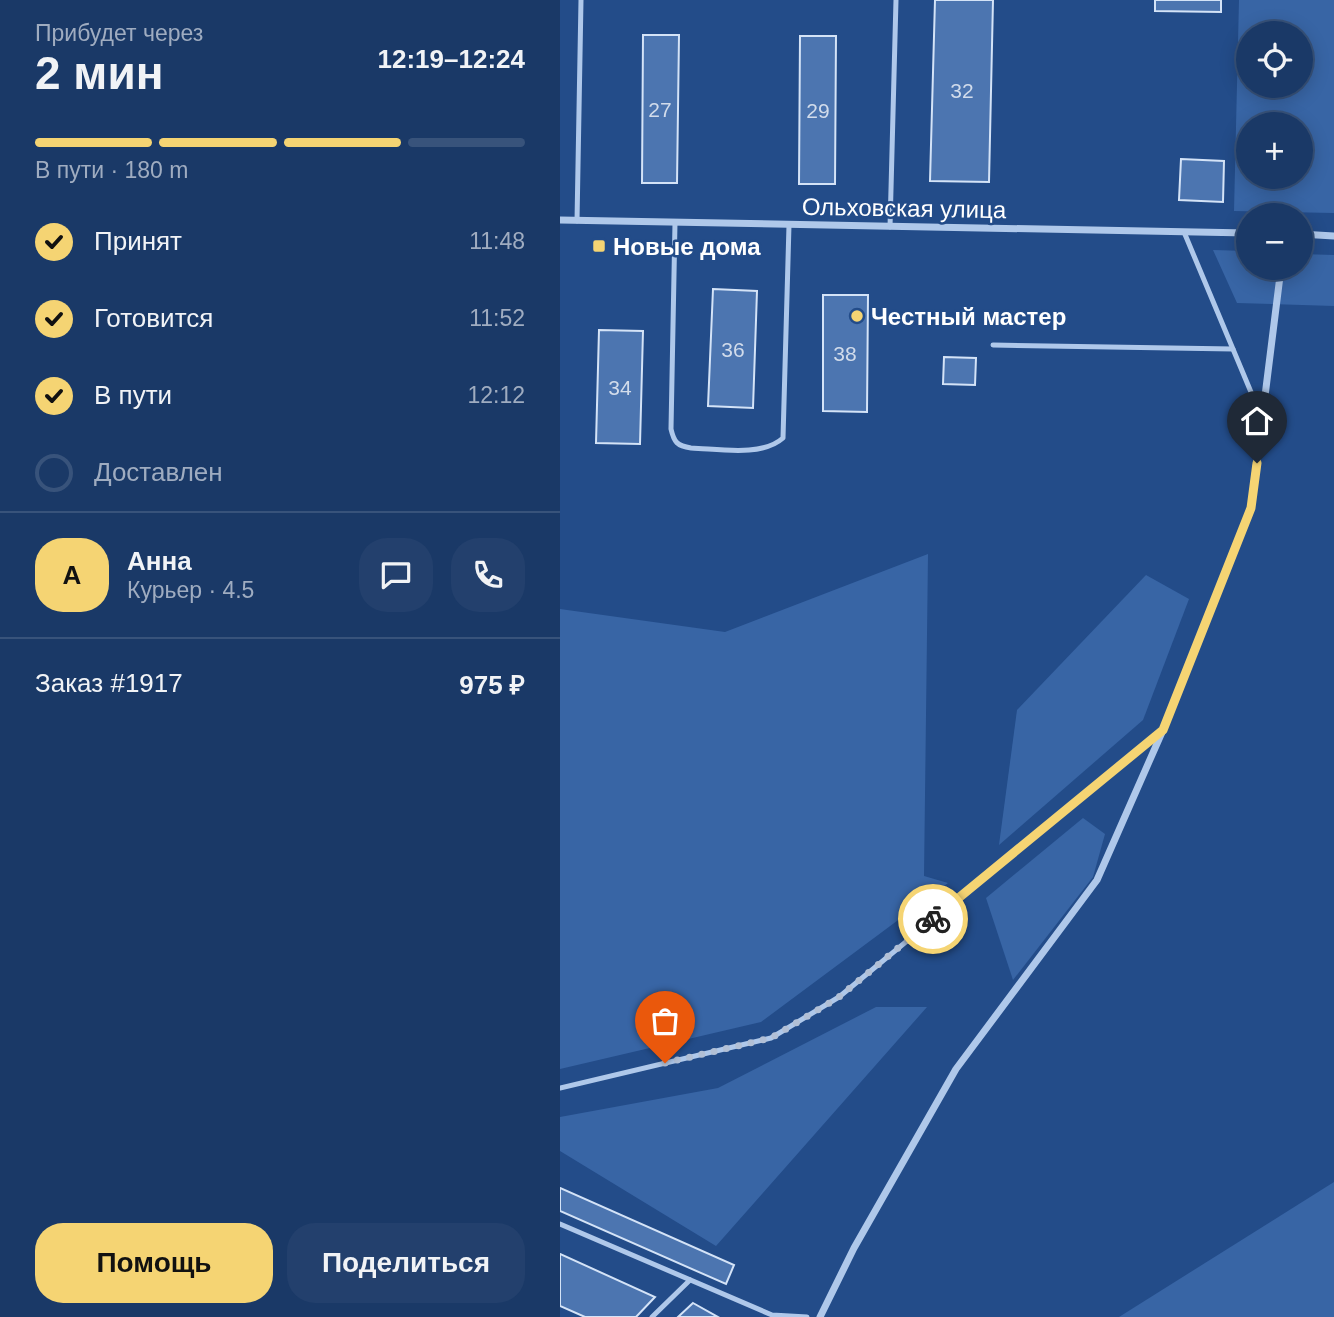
<!DOCTYPE html>
<html lang="ru">
<head>
<meta charset="utf-8">
<style>
  body { margin:0; font-family:Helvetica,sans-serif; background:#23406d; color:#f1f3f6; height:100vh; display:flex; flex-direction:column; font-size:26px; white-space:nowrap }
  * { box-sizing:border-box; margin:0 }
  p { font-size:23px; color:#9facc0 }
  .icon { flex:none; width:38px; height:38px; fill:none; stroke:currentColor; stroke-width:2; stroke-linecap:round; stroke-linejoin:round }
  .map { position:relative; flex:1; overflow:hidden }
  .details { display:flex; flex-direction:column; background:#1a3967; width:560px }
  .details>* { flex:none }
  .fabs { position:absolute; left:676px; top:21px; display:grid; gap:14px }
  .fabs a { display:grid; place-items:center; width:77px; height:77px; border-radius:50%; background:#1a3967; box-shadow:0 4px 18px #0003,0 0 0 2px #38537b; font-size:35px }
  .pin { position:absolute; display:grid; place-items:center; width:60px; height:60px; color:#fff; margin:-72px -30px; border-radius:50% 50% 50% 0; rotate:-45deg; box-shadow:0 0 7px #0007 }
  .pin .icon { rotate:45deg }
  .courier { position:absolute; display:grid; place-items:center; width:70px; height:70px; margin:-35px; border:5px solid #f5d473; border-radius:50%; background:#fff; color:#222; box-shadow:0 2px 9px #0007 }
  .head em { font-style:normal; font-weight:600 }
  .head div { display:flex; flex-direction:column-reverse }
  .head { display:flex; align-items:center; justify-content:space-between; height:119px; padding:0 35px }
  h1 { font-size:46px; font-weight:600; line-height:52px }
  .bar { display:grid; grid-template-columns:repeat(4,1fr); gap:10px 7px; align-content:center; height:84px; padding:0 35px }
  .bar i { height:9px; border-radius:5px; background:#38537b }
  .bar .active { background:#f5d473 }
  .bar p { grid-column:span 4 }
  .line { display:flex; align-items:center; gap:18px; padding:0 35px; border-top:2px solid #38537b }
  .line div { flex:1 }
  .round { display:grid; place-items:center; flex:none; width:74px; height:74px; border-radius:28px; background:#23406d }
  ol { padding:0 35px; list-style:none }
  li { display:flex; align-items:center; gap:21px; height:77px }
  li p { margin-inline-start:auto }
  li .icon { padding:7px; border-radius:50%; background:#f5d473; color:#111; stroke-width:4 }
  li:last-child { color:#9facc0 }
  li i { width:38px; height:38px; border:4px solid #38537b; border-radius:50% }
  .primary-button { display:flex; gap:14px; margin-top:auto; padding:14px 35px }
  .primary-button a { flex:1; height:80px; border-radius:28px; background:#f5d473; color:#111; font-size:28px; font-weight:600; line-height:80px; text-align:center }
  .primary-button a+a { background:#23406d; color:#f1f3f6 }
  main { display:flex; flex:1; min-height:0 }
  .map>svg:first-child { display:block }
</style>
</head>
<body>
<main>
<section class="details">
<div class="head"><div><h1>2 мин</h1><p>Прибудет через</p></div><em>12:19–12:24</em></div>
<div class="bar"><i class="active"></i><i class="active"></i><i class="active"></i><i></i><p>В пути · 180 m</p></div>
<ol>
<li><svg class="icon" aria-label="check" viewBox="0 0 24 24"><path d="M5 12l5 5 9-10"/></svg>Принят<p>11:48</p></li>
<li><svg class="icon" aria-label="check" viewBox="0 0 24 24"><path d="M5 12l5 5 9-10"/></svg>Готовится<p>11:52</p></li>
<li><svg class="icon" aria-label="check" viewBox="0 0 24 24"><path d="M5 12l5 5 9-10"/></svg>В пути<p>12:12</p></li>
<li><i></i>Доставлен</li>
</ol>
<div class="line" style="height:126px"><b class="round" style="background:#f5d473;color:#111">А</b><div><b>Анна</b><p>Курьер · 4.5</p></div><a class="round"><svg class="icon" aria-label="chat" viewBox="0 0 24 24"><path d="M4 5h16v11H9l-5 4z"/></svg></a><a class="round"><svg class="icon" aria-label="phone" viewBox="0 0 24 24"><path d="M5 4h4l2 5-3 2q2 4 5 5l2-3 5 2v4C11 20 4 13 5 4z"/></svg></a></div>
<div class="line" style="height:91px"><div>Заказ #1917</div><b>975 ₽</b></div>
<div class="primary-button"><a>Помощь</a><a>Поделиться</a></div>
</section>
<div class="map">
<svg width="774" height="1317" viewBox="0 0 774 1317">
  <rect width="100%" height="100%" fill="#234c89"/>
  <!-- green -->
  <g fill="#3865a5" fill-rule="evenodd">
    <path d="M679 0H774V213L674 211ZM688 33H740V86H688ZM688 124H740V177H688Z"/>
    <polygon points="653,250 688,251 688,268 740,268 740,254 774,255 774,306 677,303"/>
    <polygon points="368,554 364,876 388,883 201,1022 0,1069 0,609 165,632"/>
    <polygon points="586,575 629,599 583,720 439,845 457,710"/>
    <polygon points="523,818 545,834 533,877 453,980 426,898"/>
    <polygon points="316,1007 367,1007 156,1246 0,1151 0,1117 158,1088"/>
    <polygon points="774,1182 774,1317 559,1317"/>
  </g>
  <!-- building -->
  <g fill="#4c75b0" stroke="#d4e3f7" stroke-width="2">
    <polygon points="375,0 433,0 429,182 370,181"/>
    <polygon points="595,0 661,0 661,12 595,11"/>
    <polygon points="83,35 119,35 117,183 82,183"/>
    <polygon points="240,36 276,36 275,184 239,184"/>
    <polygon points="621,159 664,161 663,202 619,200"/>
    <polygon points="153,289 197,291 193,408 148,406"/>
    <polygon points="263,295 308,295 307,412 263,411"/>
    <polygon points="39,330 83,331 80,444 36,443"/>
    <polygon points="384,357 416,358 415,385 383,384"/>
    <polygon points="0,1188 174,1265 166,1284 0,1211"/>
    <polygon points="0,1254 95,1297 76,1317 25,1317 0,1306"/>
    <polygon points="133,1303 158,1317 118,1317"/>
  </g>
  <g fill="none" stroke-linecap="round" stroke-linejoin="round">
    <!-- lane -->
    <g stroke="#afc8ea" stroke-width="5">
      <polyline points="17,221 21,0"/>
      <path d="M115 223 111 429C114 442 117 446 131 448 159 449 202 457 223 438L229 225"/>
      <polyline points="330,227 336,0"/>
      <polyline points="624,232 701,416"/>
      <polyline points="433,345 673,349"/>
      <polyline points="0,1088 211,1038 279,997 602,731"/>
      <polyline points="0,1224 212,1315 247,1317"/>
      <polyline points="92,1317 130,1280"/>
    </g>
    <!-- street -->
    <g stroke="#afc8ea" stroke-width="7">
      <polyline points="0,220 688,233"/>
      <polyline points="740,234 774,236"/>
      <polyline points="260,1317 294,1248 396,1069 537,880 603,730 691,508 721,268"/>
    </g>
  </g>
  <g fill="none" stroke-linecap="round" stroke-linejoin="round">
    <!-- done -->
    <polyline stroke="#b2c0d6" stroke-width="7" stroke-dasharray="0 12.6" points="105,1063 211,1038 279,997 373,919"/>
    <!-- route -->
    <polyline stroke="#f5d473" stroke-width="9" points="373,919 603,730 691,508 697,463"/>
  </g>
  <!-- markers -->
  <g fill="#f5d473" stroke="#234c89" stroke-width="2.5">
    <rect x="32" y="239" width="14" height="14" rx="3.5"/>
    <circle cx="297" cy="316" r="7"/>
  </g>
  <g text-anchor="middle" dominant-baseline="central" stroke-width="5" stroke-linejoin="round" paint-order="stroke">
    <!-- number labels -->
    <g font-size="21" fill="#d2dceb">
      <text x="402" y="90">32</text>
      <text x="100" y="109">27</text>
      <text x="258" y="110">29</text>
      <text x="173" y="349">36</text>
      <text x="285" y="353">38</text>
      <text x="60" y="387">34</text>
    </g>
    <!-- street labels -->
    <g font-size="24" fill="#fff" stroke="#234c89">
      <text transform="translate(344 208) rotate(1)">Ольховская улица</text>
    </g>
    <!-- poi labels -->
    <g font-size="24" font-weight="bold" fill="#fff" stroke="#234c89" text-anchor="start">
      <text x="53" y="246">Новые дома</text>
      <text x="311" y="316">Честный мастер</text>
    </g>
  </g>
</svg>
<div class="fabs">
<a><svg class="icon" aria-label="locate" viewBox="0 0 24 24"><circle cx="12" cy="12" r="6"/><path d="M12 2v4M12 18v4M2 12h4M18 12h4"/></svg></a>
<a>+</a>
<a>−</a>
</div>
<div class="pin" style="left:105px;top:1063px;background:#ea580c"><svg class="icon" aria-label="bag" viewBox="0 0 24 24"><path d="M5 8h14l-1 12H6zM9 8a3 3 0 0 1 6 0"/></svg></div>
<div class="pin" style="left:697px;top:463px;background:#1f2937"><svg class="icon" aria-label="home" viewBox="0 0 24 24"><path d="M3 11l9-7 9 7M6 9v11h12V9"/></svg></div>
<div class="courier" style="left:373px;top:919px"><svg class="icon" aria-label="bike" viewBox="0 0 24 24"><circle cx="6" cy="16" r="4"/><circle cx="18" cy="16" r="4"/><path d="M6 16l4-8h5l3 8M10 8l3 8H6M13 5h3"/></svg></div>
</div>
</main>
</body>
</html>
